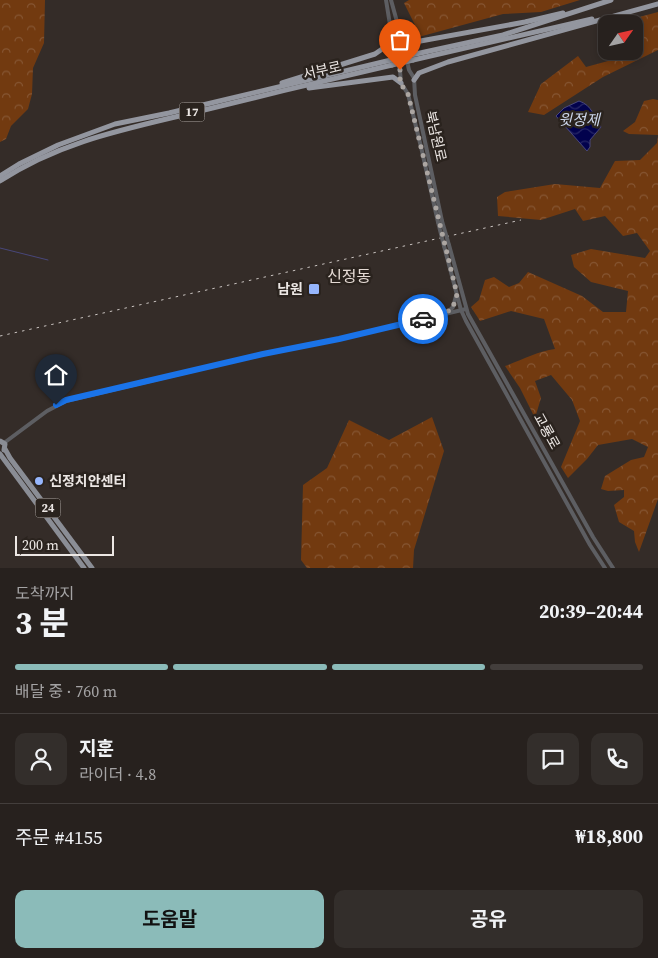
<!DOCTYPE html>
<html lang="ko">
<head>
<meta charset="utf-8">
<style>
  body { margin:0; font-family:"Source Serif 4","Noto Sans KR",serif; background:#332e2b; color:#f1f3f6; height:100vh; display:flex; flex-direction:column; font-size:19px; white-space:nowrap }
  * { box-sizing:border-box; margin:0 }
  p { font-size:16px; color:#a4a3a4 }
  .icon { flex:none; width:28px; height:28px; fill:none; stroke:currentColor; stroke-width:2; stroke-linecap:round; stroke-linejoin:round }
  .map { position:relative; height:568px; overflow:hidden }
  .details { display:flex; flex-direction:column; background:#27211e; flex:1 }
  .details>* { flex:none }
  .needle { width:32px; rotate:56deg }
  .tools { position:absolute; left:598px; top:15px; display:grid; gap:10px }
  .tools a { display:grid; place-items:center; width:45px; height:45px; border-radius:10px; background:#27211e; box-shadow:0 2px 8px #0003,0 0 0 1px #433e3c; font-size:25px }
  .scale { position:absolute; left:15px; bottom:12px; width:99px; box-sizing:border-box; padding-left:5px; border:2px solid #ece7e4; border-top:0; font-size:14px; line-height:18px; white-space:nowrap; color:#ece7e4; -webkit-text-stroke:4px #2a231e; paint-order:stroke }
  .pin { position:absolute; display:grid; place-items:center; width:42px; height:42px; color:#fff; margin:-51px -21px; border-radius:50% 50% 50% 0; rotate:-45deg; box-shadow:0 0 5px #0007 }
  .pin .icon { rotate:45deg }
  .courier { position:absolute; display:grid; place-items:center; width:50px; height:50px; margin:-25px; border:4px solid #1a73e8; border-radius:50%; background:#fff; color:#222; box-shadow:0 1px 6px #0007 }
  .head em { font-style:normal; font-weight:700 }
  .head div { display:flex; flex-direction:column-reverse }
  .head { display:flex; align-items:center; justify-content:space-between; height:85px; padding:0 15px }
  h1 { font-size:32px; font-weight:700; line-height:38px }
  .bar { display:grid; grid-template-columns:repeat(4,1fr); gap:8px 5px; align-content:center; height:60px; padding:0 15px }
  .bar i { height:6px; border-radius:4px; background:#433e3c }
  .bar .active { background:#8bbbb9 }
  .bar p { grid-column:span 4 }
  .line { display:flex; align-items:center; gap:12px; padding:0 15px; border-top:1px solid #433e3c }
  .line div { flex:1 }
  .round { display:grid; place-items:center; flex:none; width:52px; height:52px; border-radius:10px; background:#332e2b }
  .cta { display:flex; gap:10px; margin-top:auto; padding:10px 15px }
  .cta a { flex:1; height:58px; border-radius:10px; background:#8bbbb9; color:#111; font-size:20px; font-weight:700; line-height:58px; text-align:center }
  .cta a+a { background:#332e2b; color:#f1f3f6 }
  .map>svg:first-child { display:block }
</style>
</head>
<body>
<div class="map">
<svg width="658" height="568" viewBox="0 0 658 568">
  <defs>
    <pattern id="forest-crowns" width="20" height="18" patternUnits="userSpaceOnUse" patternTransform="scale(1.25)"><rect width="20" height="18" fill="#723a10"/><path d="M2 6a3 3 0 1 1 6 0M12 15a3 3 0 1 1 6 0" fill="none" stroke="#865633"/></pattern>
    <pattern id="water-waves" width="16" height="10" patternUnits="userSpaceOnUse" patternTransform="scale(1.25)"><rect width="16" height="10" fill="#02024d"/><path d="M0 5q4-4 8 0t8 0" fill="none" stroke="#272766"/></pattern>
  </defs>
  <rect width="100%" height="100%" fill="#342c28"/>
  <!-- forest -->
  <g fill="url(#forest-crowns)">
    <polygon points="0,0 45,0 44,43 33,68 32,94 28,109 11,126 6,139 0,142"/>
    <polygon points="409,0 580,0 541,12 503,14 415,38 417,29 404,3"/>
    <polygon points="658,12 658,50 603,77 544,115 528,112 541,84 578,56 586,67 608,61 625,51 634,51 634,24 632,24 632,19"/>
    <polygon points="653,99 658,100 658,135 629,134 623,131 635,122 644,101"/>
    <path d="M658 136V499L639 552 635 542 634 531 619 522 614 505 624 497V490L608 491 601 489 605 476 631 460 644 457 648 447 632 439 598 445 587 459 568 478 561 467 580 421 572 400 551 375 535 381 541 398 535 418 520 388 505 366C522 360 538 351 555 349L544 319 511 311 480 321 471 307 479 300 485 280 494 277 509 287 519 283 528 272 582 296 603 312H626L628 291 591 282 574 267 571 255 591 249 645 258 650 251 637 233 623 236 605 216 583 221 575 209 541 220 498 216 497 197 505 192 555 184 600 188 615 161 640 160 657 143Z"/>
    <polygon points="432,417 444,451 414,550 413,568 307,568 301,560 303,485 327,468 349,420 389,440"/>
  </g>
  <!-- water -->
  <path fill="url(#water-waves)" stroke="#48477a" d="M579 101C592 105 594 117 601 127L590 140V147L587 151 556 116 564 108Z"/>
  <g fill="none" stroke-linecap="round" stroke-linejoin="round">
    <!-- stream -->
    <polyline stroke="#48477a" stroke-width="1" points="0,248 48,260"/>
    <!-- tertiary -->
    <g stroke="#5d5e62" stroke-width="4">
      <polyline points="386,0 391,31 390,41 395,50 400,71 401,83 408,94 421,147 438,222"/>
      <polyline points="391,0 399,29 404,39 404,47 409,70 414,78 415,95 442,221"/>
      <polyline points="449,245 468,314 593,537 613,568"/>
      <polyline points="444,246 461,310 466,321 590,545 605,568"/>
      <polyline points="448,312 453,307 456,296"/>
      <polyline points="4,443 47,411 66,401 263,354 339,339 466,309"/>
    </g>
    <!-- primary -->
    <g stroke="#8a8d95" stroke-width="5">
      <polyline points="0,441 5,444 4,450"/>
      <polyline points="5,449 10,458 92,568"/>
      <polyline points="0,454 84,568"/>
    </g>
    <!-- trunk -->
    <g stroke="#93969f" stroke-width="5">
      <polyline points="404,39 415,42 525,22 563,13"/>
      <polyline points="411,55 503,35 611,0"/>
      <polyline points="413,60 592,19"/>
      <polyline points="414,80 419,73 448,62 658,4"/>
      <polyline points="282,83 375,54 385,47 390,41"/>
      <polyline points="309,88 393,77 401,83"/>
      <polyline points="0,176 19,164 58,145 115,124 169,113 391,60"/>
      <path d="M0 181C61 141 126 129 196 112 261 96 327 80 392 65"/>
    </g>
    <!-- rail -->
    <polyline stroke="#cac4c1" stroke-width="1" stroke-dasharray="2.5 5" stroke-linecap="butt" points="0,336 521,220"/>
    <!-- tertiary-bridge -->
    <g stroke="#5d5e62" stroke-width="4">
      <polyline points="442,221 449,245"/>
      <polyline points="438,222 444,246"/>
    </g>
    <!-- trunk-bridge -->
    <g stroke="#93969f" stroke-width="5">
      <polyline points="391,60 411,55"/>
      <polyline points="392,65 413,60"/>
    </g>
  </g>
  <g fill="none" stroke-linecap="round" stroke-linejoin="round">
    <!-- done -->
    <path stroke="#aca6a2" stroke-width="5" stroke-dasharray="0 9" d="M400 70V83L408 94 457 294C453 316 441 314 423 319"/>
    <!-- route -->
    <polyline stroke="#1a73e8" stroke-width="6" points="56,405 66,400 263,354 339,339 423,319"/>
  </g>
  <!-- markers -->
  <g fill="#96b6fd" stroke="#2a231e" stroke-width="2">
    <rect x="308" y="283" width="12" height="12" rx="2.5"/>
    <circle cx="39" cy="481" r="5"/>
  </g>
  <g text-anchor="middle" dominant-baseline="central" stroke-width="5" stroke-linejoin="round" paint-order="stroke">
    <!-- shield labels -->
    <g fill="#2a231e" stroke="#b2aca9" stroke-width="1">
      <rect x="179.5" y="102.5" width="25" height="19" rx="4"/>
      <rect x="35.5" y="498.5" width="25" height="19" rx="4"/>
    </g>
    <g font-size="12" font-weight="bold" fill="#ece7e4">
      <text x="192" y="112">17</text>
      <text x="48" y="508">24</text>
    </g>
    <!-- street labels -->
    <g font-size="14" fill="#ece7e4" stroke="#2a231e">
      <text transform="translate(322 70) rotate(-13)">서부로</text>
      <text transform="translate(436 136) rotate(77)">북남원로</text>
      <text transform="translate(547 431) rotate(61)">교룡로</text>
    </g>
    <!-- poi labels -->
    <g font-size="14" font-weight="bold" fill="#ece7e4" stroke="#2a231e" text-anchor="end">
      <text x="303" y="289">남원</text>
      <text x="49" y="481" text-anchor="start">신정치안센터</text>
    </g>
    <!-- water labels -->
    <g font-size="15" font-style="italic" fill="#ccd6eb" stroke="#2a231e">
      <text x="579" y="119">윗정제</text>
    </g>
    <!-- quarter labels -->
    <g font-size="16" fill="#e4dad4" stroke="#2a231e">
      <text x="349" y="276">신정동</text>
    </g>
  </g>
</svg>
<div class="tools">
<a><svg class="needle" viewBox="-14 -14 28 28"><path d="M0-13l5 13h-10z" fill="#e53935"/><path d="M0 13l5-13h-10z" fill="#a4a3a4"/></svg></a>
</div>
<div class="scale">200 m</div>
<div class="pin" style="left:400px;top:70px;background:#ea580c"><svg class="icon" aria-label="bag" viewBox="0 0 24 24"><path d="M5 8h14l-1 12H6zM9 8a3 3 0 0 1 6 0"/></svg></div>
<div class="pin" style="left:56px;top:405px;background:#1f2937"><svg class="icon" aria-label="home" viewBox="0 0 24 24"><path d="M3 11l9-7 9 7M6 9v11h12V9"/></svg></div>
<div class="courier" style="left:423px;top:319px"><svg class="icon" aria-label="car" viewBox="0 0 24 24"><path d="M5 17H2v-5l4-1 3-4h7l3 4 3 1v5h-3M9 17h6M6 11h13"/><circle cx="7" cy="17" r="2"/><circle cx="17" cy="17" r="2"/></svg></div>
</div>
<section class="details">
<div class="head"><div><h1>3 분</h1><p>도착까지</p></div><em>20:39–20:44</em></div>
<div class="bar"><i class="active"></i><i class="active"></i><i class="active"></i><i></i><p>배달 중 · 760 m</p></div>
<div class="line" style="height:90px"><a class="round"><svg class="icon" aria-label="person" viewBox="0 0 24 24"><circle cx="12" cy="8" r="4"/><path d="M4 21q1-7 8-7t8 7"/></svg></a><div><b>지훈</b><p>라이더 · 4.8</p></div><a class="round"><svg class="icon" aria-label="chat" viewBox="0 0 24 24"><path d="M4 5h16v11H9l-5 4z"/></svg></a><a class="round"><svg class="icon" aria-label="phone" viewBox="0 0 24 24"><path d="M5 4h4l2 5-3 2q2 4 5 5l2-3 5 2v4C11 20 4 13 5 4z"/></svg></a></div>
<div class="line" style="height:65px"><div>주문 #4155</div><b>₩18,800</b></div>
<div class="cta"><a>도움말</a><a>공유</a></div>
</section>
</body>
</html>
